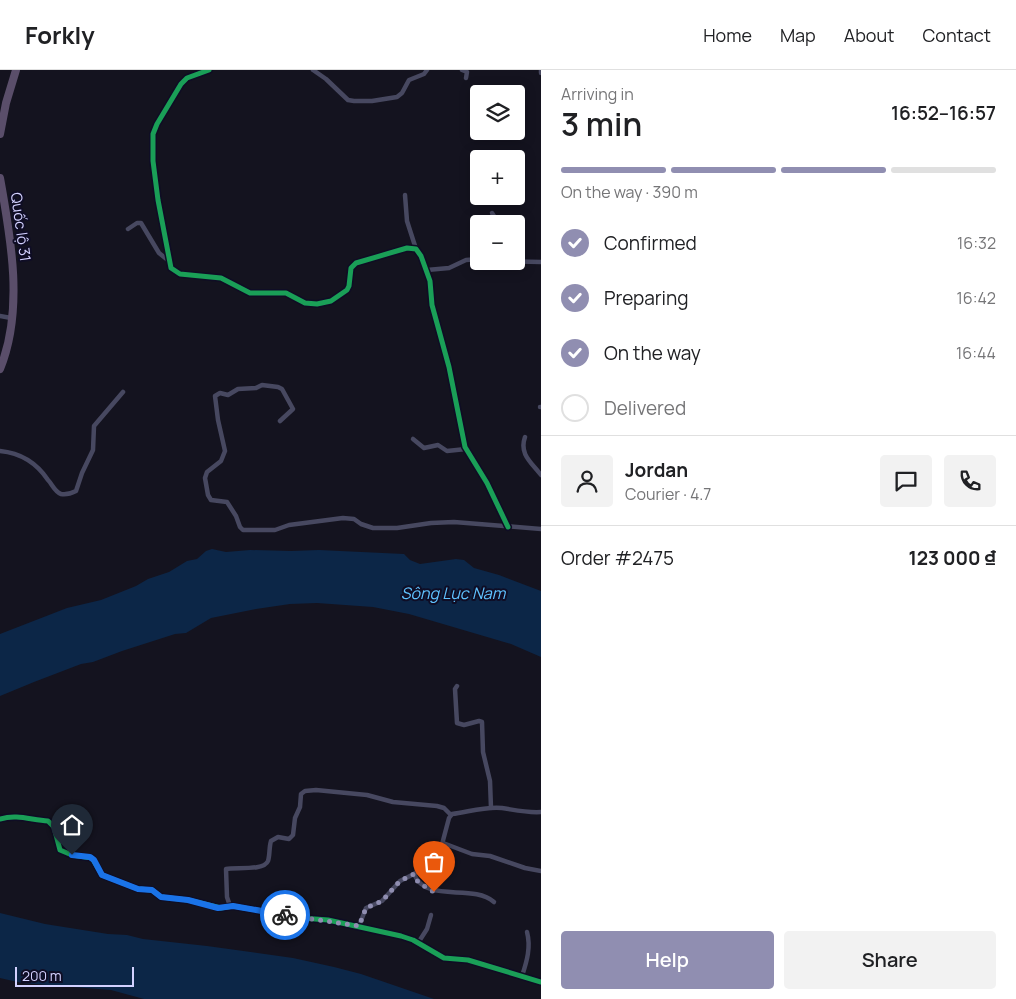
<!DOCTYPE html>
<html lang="en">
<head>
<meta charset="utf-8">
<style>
  body { margin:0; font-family:Manrope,sans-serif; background:#f2f2f2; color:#202124; height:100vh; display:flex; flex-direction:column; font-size:19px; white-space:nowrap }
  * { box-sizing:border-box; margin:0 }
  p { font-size:16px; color:#757577 }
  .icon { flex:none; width:28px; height:28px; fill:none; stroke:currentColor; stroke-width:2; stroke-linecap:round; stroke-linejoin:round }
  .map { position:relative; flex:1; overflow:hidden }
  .panel { display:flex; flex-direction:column; background:#fff; width:475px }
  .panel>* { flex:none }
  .buttons { position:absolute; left:470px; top:15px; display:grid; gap:10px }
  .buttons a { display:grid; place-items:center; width:55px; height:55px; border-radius:5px; background:#fff; box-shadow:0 2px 12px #0003; font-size:25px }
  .scale { position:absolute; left:15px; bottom:12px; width:119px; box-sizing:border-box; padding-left:5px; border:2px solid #d3d1ff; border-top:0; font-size:14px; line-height:18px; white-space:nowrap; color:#d3d1ff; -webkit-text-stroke:4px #0f0d25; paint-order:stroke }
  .pin { position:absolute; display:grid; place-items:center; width:42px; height:42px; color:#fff; margin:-51px -21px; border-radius:50% 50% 50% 0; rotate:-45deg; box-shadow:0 0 5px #0007 }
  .pin .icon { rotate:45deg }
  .courier { position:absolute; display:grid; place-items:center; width:50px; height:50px; margin:-25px; border:4px solid #1a73e8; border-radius:50%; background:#fff; color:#222; box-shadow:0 1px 6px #0007 }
  .overview em { font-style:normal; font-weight:600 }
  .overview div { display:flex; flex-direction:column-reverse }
  .overview { display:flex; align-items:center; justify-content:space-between; height:85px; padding:0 20px }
  h1 { font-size:32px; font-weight:600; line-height:38px }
  .bar { display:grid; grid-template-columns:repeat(4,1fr); gap:8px 5px; align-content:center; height:60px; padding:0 20px }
  .bar i { height:6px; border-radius:4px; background:#e0e0e0 }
  .bar .current { background:#908eb1 }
  .bar p { grid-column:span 4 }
  .line { display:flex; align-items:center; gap:12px; padding:0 20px; border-top:1px solid #e0e0e0 }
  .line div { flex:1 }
  .round { display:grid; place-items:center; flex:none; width:52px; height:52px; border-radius:5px; background:#f2f2f2 }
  ol { padding:0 20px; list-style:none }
  li { display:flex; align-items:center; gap:15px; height:55px }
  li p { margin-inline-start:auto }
  li .icon { padding:5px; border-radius:50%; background:#908eb1; color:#fff; stroke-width:4 }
  li:last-child { color:#757577 }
  li i { width:28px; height:28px; border:2px solid #e0e0e0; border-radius:50% }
  .cta { display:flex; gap:10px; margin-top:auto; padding:10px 20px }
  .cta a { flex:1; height:58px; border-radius:5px; background:#908eb1; color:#fff; font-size:20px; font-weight:600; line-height:58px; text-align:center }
  .cta a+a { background:#f2f2f2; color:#202124 }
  header { display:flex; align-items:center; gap:30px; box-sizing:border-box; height:70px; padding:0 25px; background:#fff; border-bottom:1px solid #e0e0e0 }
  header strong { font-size:24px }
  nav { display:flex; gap:28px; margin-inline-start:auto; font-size:18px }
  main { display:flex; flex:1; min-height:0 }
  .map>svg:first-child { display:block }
</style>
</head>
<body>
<header>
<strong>Forkly</strong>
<nav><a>Home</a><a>Map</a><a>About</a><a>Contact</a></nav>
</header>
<main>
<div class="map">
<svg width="541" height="929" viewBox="0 0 541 929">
  <rect width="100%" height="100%" fill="#14131f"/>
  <!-- water -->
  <g fill="#0c2647">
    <polygon points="212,479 226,482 250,480 291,481 319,480 404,484 410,490 420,494 456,489 464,490 474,498 499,505 541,521 541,587 511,574 409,544 373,537 317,533 290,534 256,539 211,548 186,563 175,564 122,581 93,592 81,594 34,612 0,626 0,564 67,538 101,530 136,516 148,509 169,502 187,491 197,489 206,481"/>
    <polygon points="0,843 45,854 108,864 127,865 143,869 207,876 293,888 334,897 361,904 434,929 144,929 111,920 22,913 0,908"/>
  </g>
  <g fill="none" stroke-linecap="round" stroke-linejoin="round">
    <!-- minor -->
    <g stroke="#474860" stroke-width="4.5">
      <polyline points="209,0 187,8 181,14 157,54 153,64 153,91 158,130 171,198 180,204 221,208 250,223 286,223 305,233 317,234 331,231 347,220 349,216 351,198 356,193 407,178 416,179 421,186 430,211 432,235 449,297 465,377 487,413 508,457"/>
      <polyline points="313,0 326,9 348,30 354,31 372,31 397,27 402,23 409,10 424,4 427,0"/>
      <polyline points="462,0 467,2 466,8"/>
      <polyline points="541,0 541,3"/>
      <polyline points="405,125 407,151 416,179"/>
      <polyline points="492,143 499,154"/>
      <polyline points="128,159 137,153 141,153 159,183 169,191"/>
      <polyline points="496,191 541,192"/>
      <polyline points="427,200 449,198 466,190 479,189"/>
      <polyline points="0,246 11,248"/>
      <polyline points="540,337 541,337"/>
      <polyline points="280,351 293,339 282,319 278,317 262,315 256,318 238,319 228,325 220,323 215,326 218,350 225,381 221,391 207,402 205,408 208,425 211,430 227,432 236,446 240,457 243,460 275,460 289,455 343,448 354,449 361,454 373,458 397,458 431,453 454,452 541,459"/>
      <path d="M525 367C519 384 531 392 541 405"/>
      <polyline points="413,369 424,378 438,375 447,381 466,379"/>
      <path d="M0 381C21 383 36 392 48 410 52 414 55 422 61 424 66 425 72 423 76 421L82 403 93 380 94 356 123 322"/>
      <polyline points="457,616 455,619 457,653 464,655 479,651 482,652 483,682 490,711 491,738"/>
      <path d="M0 749C17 744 31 750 48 751L54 757 60 780 72 785 92 788 102 805 138 819 152 820 161 827 188 830 221 838 233 836 302 848 328 850 401 866 413 870 444 888 468 890 541 912"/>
      <polyline points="443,773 472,784 490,786 525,798 541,801"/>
      <path d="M414 804C426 834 472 813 494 832"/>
      <path d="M230 836 227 827 226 799C236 797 264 801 268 791 270 785 269 777 271 771L278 767 289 769 293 765 295 748 300 737 301 724 305 721 316 720 367 725 393 732 437 736 444 738 451 745"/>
      <path d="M359 856 366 838 382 831 400 811 414 804 435 787 441 778 449 748 452 744C468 742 486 736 502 738 515 740 527 743 541 742"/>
      <polyline points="418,873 427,859 431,845"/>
      <path d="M522 906C527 891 531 877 527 862"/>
    </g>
    <!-- trunk -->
    <g stroke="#5a4e6a" stroke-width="8">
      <polyline points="0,64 6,33 16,0"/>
      <path d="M0 108C11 169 24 240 0 299"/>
    </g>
    <!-- cycleway casing -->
    <g stroke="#0f0d25" stroke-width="8">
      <g id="cycleway">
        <polyline points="209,0 187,8 181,14 157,54 153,64 153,91 158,130 171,198 180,204 221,208 250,223 286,223 305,233 317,234 331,231 347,220 349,216 351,198 356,193 407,178 416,179 421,186 430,211 432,235 449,297 465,377 487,413 508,457"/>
        <path d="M0 749C17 744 31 750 48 751L54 757 60 780 72 785 92 788 102 805 138 819 152 820 161 827 188 830 221 838 233 836 302 848 328 850 401 866 413 870 444 888 468 890 541 912"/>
      </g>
    </g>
    <!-- cycleway -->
    <use href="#cycleway" stroke="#1a9f57" stroke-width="5"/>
  </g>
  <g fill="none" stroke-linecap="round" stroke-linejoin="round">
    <!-- done -->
    <polyline stroke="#908eb1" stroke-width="5" stroke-dasharray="0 9" points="285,845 359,856 366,838 382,831 400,811 414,804 418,812 434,822"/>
    <!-- route -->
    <polyline stroke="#1a73e8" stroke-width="6" points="72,785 90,787 94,790 102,805 138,819 152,820 161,827 188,830 218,838 233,836 285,845"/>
  </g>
  <g text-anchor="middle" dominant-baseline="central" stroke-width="4" stroke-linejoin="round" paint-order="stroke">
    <!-- street labels -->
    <g font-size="15" fill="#d3d1ff" stroke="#0f0d25">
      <text transform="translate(21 157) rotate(82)">Quốc lộ 31</text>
    </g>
    <!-- water labels -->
    <g font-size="16" font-style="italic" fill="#5fc2ff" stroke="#0f0d25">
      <text x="453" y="523">Sông Lục Nam</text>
    </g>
  </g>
</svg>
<div class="buttons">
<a><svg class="icon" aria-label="layers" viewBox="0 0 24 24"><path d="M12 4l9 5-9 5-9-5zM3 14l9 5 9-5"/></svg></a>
<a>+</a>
<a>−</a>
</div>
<div class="scale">200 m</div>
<div class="pin" style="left:434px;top:822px;background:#ea580c"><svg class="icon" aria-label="bag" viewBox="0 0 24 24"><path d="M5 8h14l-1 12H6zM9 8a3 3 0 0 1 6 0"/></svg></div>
<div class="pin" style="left:72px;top:785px;background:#1f2937"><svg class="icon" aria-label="home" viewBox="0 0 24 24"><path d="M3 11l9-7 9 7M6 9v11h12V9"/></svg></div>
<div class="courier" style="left:285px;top:845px"><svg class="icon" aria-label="bike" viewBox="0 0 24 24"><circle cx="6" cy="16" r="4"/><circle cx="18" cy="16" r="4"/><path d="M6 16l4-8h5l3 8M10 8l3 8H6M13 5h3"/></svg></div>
</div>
<section class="panel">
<div class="overview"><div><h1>3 min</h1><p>Arriving in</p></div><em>16:52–16:57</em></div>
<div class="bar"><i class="current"></i><i class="current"></i><i class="current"></i><i></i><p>On the way · 390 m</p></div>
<ol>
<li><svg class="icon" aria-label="check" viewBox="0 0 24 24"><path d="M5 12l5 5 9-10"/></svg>Confirmed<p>16:32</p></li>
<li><svg class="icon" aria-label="check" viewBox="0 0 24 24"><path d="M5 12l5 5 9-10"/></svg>Preparing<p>16:42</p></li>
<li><svg class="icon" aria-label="check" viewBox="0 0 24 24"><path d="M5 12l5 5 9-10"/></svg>On the way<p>16:44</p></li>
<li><i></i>Delivered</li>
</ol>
<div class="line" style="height:90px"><a class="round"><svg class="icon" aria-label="person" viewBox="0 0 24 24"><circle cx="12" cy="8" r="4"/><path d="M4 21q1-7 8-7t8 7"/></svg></a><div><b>Jordan</b><p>Courier · 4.7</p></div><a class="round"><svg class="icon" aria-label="chat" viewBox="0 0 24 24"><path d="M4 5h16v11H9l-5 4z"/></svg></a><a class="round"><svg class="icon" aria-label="phone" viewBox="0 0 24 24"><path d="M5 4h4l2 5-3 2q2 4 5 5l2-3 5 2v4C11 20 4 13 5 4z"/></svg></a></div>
<div class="line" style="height:65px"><div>Order #2475</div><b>123 000 ₫</b></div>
<div class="cta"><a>Help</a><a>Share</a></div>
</section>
</main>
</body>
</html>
